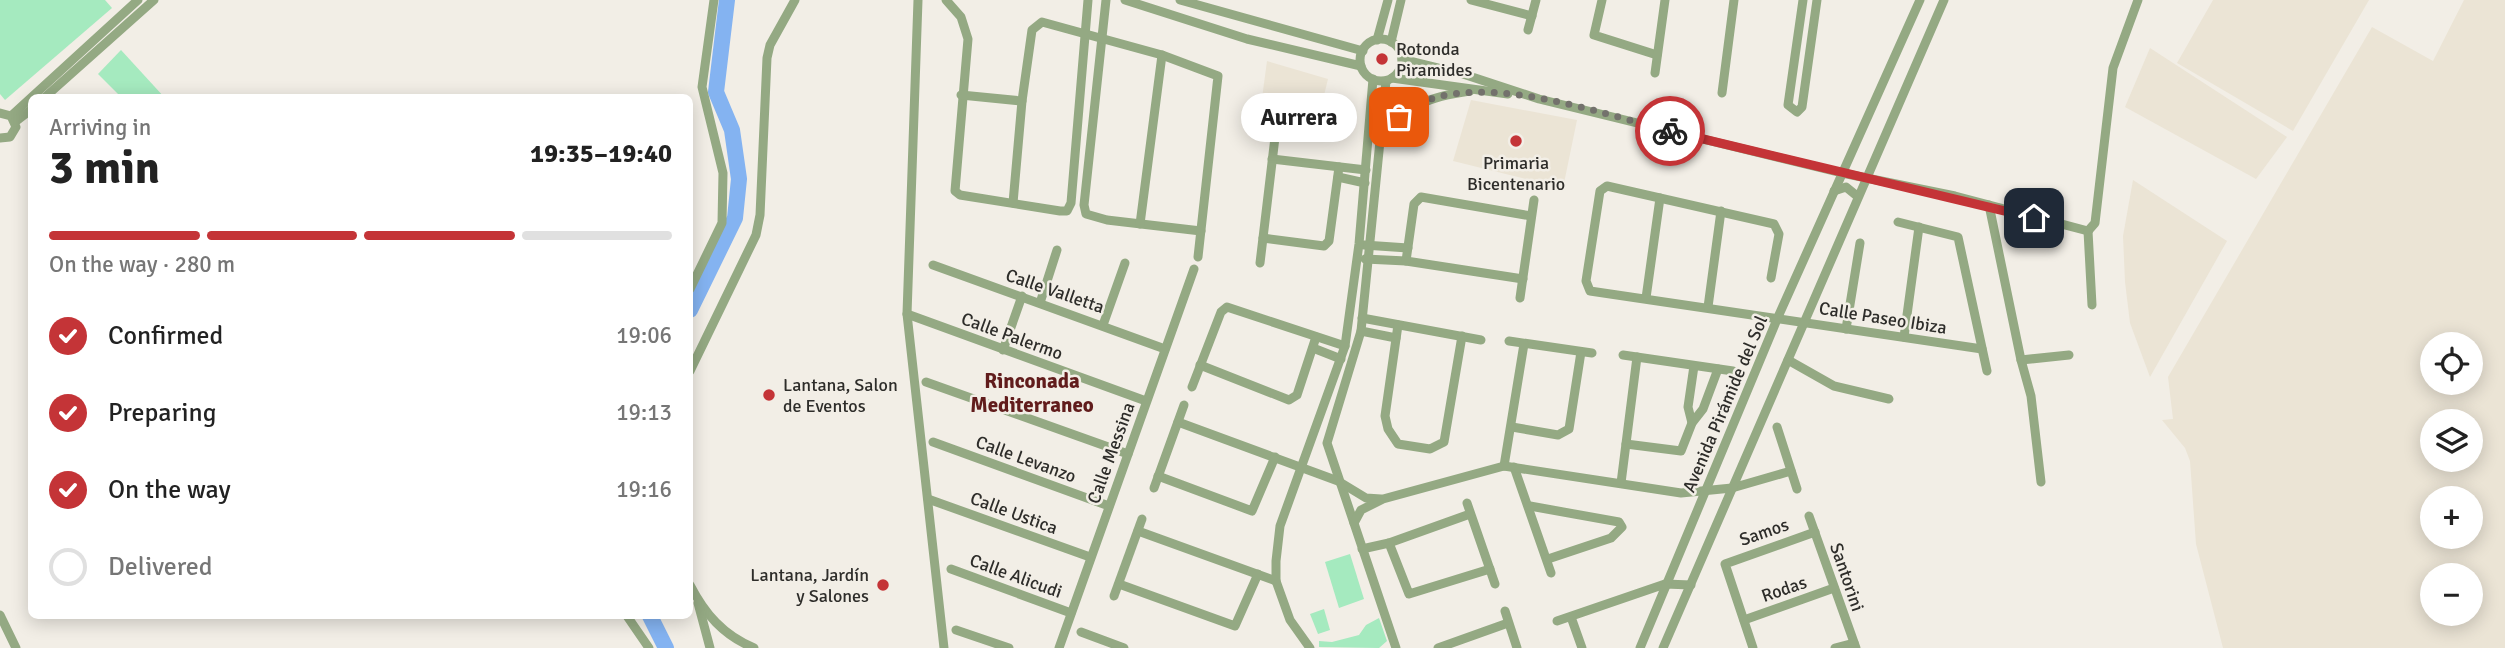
<!DOCTYPE html>
<html lang="en">
<head>
<meta charset="utf-8">
<style>
  body { margin:0; font-family:Signika,sans-serif; background:#f6f6f6; color:#222; height:100vh; display:flex; flex-direction:column; font-size:26px; white-space:nowrap }
  * { box-sizing:border-box; margin:0 }
  p { font-size:23px; color:#767676 }
  .icon { flex:none; width:38px; height:38px; fill:none; stroke:currentColor; stroke-width:2; stroke-linecap:round; stroke-linejoin:round }
  .map { position:relative; flex:1; overflow:hidden }
  .details { position:absolute; left:28px; top:94px; width:665px; height:525px; display:flex; flex-direction:column; background:#fff; border-radius:10px; box-shadow:0 4px 18px #0003 }
  .details>* { flex:none }
  .controls { position:absolute; left:2420px; top:332px; display:grid; gap:14px }
  .controls a { display:grid; place-items:center; width:63px; height:63px; border-radius:50%; background:#fff; box-shadow:0 4px 18px #0003; font-size:35px }
  .pin { position:absolute; display:grid; place-items:center; width:60px; height:60px; color:#fff; margin:-30px; border-radius:14px; box-shadow:0 4px 10px #0006 }
  .courier { position:absolute; display:grid; place-items:center; width:70px; height:70px; margin:-35px; border:5px solid #c43437; border-radius:50%; background:#fff; color:#222; box-shadow:0 2px 9px #0007 }
  .bubble { position:absolute; height:49px; border-radius:24px; background:#fff; box-shadow:0 4px 18px #0003; font-size:23px; font-weight:800; line-height:49px; text-align:center }
  .headline em { font-style:normal; font-weight:800 }
  .headline div { display:flex; flex-direction:column-reverse }
  .headline { display:flex; align-items:center; justify-content:space-between; height:119px; padding:0 21px }
  h1 { font-size:46px; font-weight:800; line-height:52px }
  .bar { display:grid; grid-template-columns:repeat(4,1fr); gap:10px 7px; align-content:center; height:84px; padding:0 21px }
  .bar i { height:9px; border-radius:5px; background:#e0e0e0 }
  .bar .on { background:#c43437 }
  .bar p { grid-column:span 4 }
  ol { padding:0 21px; list-style:none }
  li { display:flex; align-items:center; gap:21px; height:77px }
  li p { margin-inline-start:auto }
  li .icon { padding:7px; border-radius:50%; background:#c43437; color:#fff; stroke-width:4 }
  li:last-child { color:#767676 }
  li i { width:38px; height:38px; border:4px solid #e0e0e0; border-radius:50% }
  .map>svg:first-child { display:block }
</style>
</head>
<body>
<div class="map">
<svg width="2505" height="648" viewBox="0 0 2505 648">
  <rect width="100%" height="100%" fill="#f2eee6"/>
  <!-- built -->
  <g fill="#ebe4d5" fill-rule="evenodd">
    <polygon points="2213,0 2369,0 2293,131 2177,63"/>
    <path d="M2464 0H2505V648H2223L2196 544 2190 461 2185 448 2162 420 2173 419 2168 377 2372 27 2433 61ZM2432 345H2471V383H2432ZM2432 422H2471V460H2432ZM2432 499H2471V537H2432ZM2432 576H2471V614H2432Z"/>
    <polygon points="2150,48 2287,137 2256,179 2125,107"/>
    <polygon points="1267,61 1328,79 1316,128 1260,113"/>
    <polygon points="1471,100 1577,120 1563,188 1453,161"/>
    <polygon points="2133,180 2227,241 2150,377 2130,323 2125,282 2123,236"/>
  </g>
  <!-- green -->
  <g fill="#a5eabf">
    <polygon points="0,0 105,0 112,8 5,100 0,94"/>
    <polygon points="121,50 165,98 122,98 98,74"/>
    <polygon points="1350,554 1364,599 1339,608 1325,562"/>
    <polygon points="1324,609 1330,630 1318,634 1310,614"/>
    <polygon points="1379,618 1387,641 1379,648 1319,647 1319,641 1332,642 1359,635 1366,625"/>
  </g>
  <g fill="none" stroke-linecap="round" stroke-linejoin="round">
    <!-- river -->
    <g stroke="#84b3f1" stroke-width="16">
      <polyline points="690,310 735,218 739,179 732,130 716,92 727,0"/>
      <polyline points="650,616 666,648"/>
    </g>
    <!-- minor -->
    <g stroke="#94a983" stroke-width="9">
      <polyline points="918,0 907,314 944,648"/>
      <polyline points="946,0 961,17 968,39 955,191 960,195 1060,211 1067,211 1071,203 1088,0"/>
      <polyline points="1106,0 1084,205 1086,214 1107,220 1201,231"/>
      <polyline points="1125,0 1247,39 1361,66"/>
      <polyline points="1180,0 1363,51"/>
      <polyline points="1471,0 1532,16"/>
      <polyline points="1602,0 1594,35 1657,55"/>
      <polyline points="1803,0 1788,105 1797,112 1802,107 1817,0"/>
      <polyline points="1528,30 1536,0"/>
      <circle cx="1381" cy="60" r="21"/>
      <polyline points="1377,40 1388,0"/>
      <polyline points="1391,42 1401,0"/>
      <polyline points="1402,59 1463,74 1539,99 1842,173 1955,196 2088,231"/>
      <polyline points="1655,73 1665,0"/>
      <polyline points="1392,78 1508,94"/>
      <polyline points="1386,81 1361,331 1327,443 1396,648"/>
      <polyline points="1722,93 1734,0"/>
      <polyline points="961,95 1022,101"/>
      <polyline points="44,98 154,0"/>
      <polyline points="0,113 11,116 16,127 10,137 0,138"/>
      <polyline points="11,116 138,0"/>
      <polyline points="15,122 32,109"/>
      <path d="M1380 136C1411 105 1426 97 1470 91"/>
      <polyline points="1272,159 1366,170"/>
      <polyline points="1338,177 1365,183"/>
      <polyline points="1834,191 1846,187 1857,196"/>
      <polyline points="1013,203 1022,101 1032,30 1042,22 1162,55 1218,76 1198,257"/>
      <polyline points="1989,205 2021,360 2031,396 2041,482"/>
      <polyline points="1898,222 1958,237 1987,371"/>
      <polyline points="1140,224 1162,55"/>
      <polyline points="2088,231 2095,223 2113,68 2138,0"/>
      <polyline points="2088,231 2092,305"/>
      <polyline points="1263,238 1324,246 1329,241 1339,167"/>
      <polyline points="1364,245 1408,248"/>
      <polyline points="1365,259 1406,261 1523,279"/>
      <polyline points="1406,261 1414,204 1421,197 1531,216"/>
      <polyline points="1260,263 1276,129"/>
      <polyline points="933,265 1165,349"/>
      <polyline points="1771,278 1779,234 1774,224 1607,186 1600,191 1586,281 1590,291 1982,349"/>
      <polyline points="690,289 722,223 723,173 702,87 714,0"/>
      <polyline points="1520,298 1534,200"/>
      <polyline points="1646,298 1660,198"/>
      <polyline points="1040,303 1057,250"/>
      <polyline points="1708,307 1721,211"/>
      <polyline points="907,314 1146,401"/>
      <polyline points="1362,318 1481,340"/>
      <polyline points="1103,325 1125,263"/>
      <polyline points="1398,325 1385,416 1388,429 1398,444 1430,449 1444,442 1462,336"/>
      <polyline points="1846,329 1860,243"/>
      <polyline points="1361,331 1396,338"/>
      <polyline points="1904,337 1919,227"/>
      <polyline points="1509,341 1592,353"/>
      <polyline points="1313,348 1341,359"/>
      <polyline points="1003,350 1022,296"/>
      <polyline points="1623,355 1733,371"/>
      <polyline points="1788,360 1834,386 1889,399"/>
      <polyline points="2021,360 2069,355"/>
      <polyline points="1200,365 1289,400 1297,395 1316,337"/>
      <polyline points="690,371 756,235 760,215 767,58 770,45 795,0"/>
      <polyline points="926,382 1128,454"/>
      <polyline points="1192,387 1221,312 1227,307 1345,346"/>
      <polyline points="1178,422 1338,481 1366,498 1381,499"/>
      <polyline points="1692,423 1688,407 1694,366"/>
      <polyline points="1512,427 1558,435 1569,429 1581,352"/>
      <polyline points="1777,427 1797,489"/>
      <polyline points="933,442 1109,506"/>
      <polyline points="1626,444 1681,451 1692,423 1703,409 1718,369"/>
      <polyline points="1504,466 1524,344"/>
      <polyline points="1514,467 1551,573"/>
      <polyline points="1158,476 1252,511 1275,457"/>
      <polyline points="1621,483 1637,357"/>
      <polyline points="1154,488 1184,405"/>
      <polyline points="928,499 1090,557"/>
      <polyline points="1467,503 1495,584"/>
      <polyline points="1530,506 1619,522 1622,527 1611,538 1548,559"/>
      <polyline points="1809,516 1856,648"/>
      <polyline points="1354,523 1361,510 1383,499 1504,466 1681,493 1732,488 1791,471"/>
      <polyline points="1138,531 1276,581"/>
      <polyline points="1389,543 1409,594 1490,569"/>
      <polyline points="1362,549 1389,543 1470,514"/>
      <polyline points="951,569 1071,613"/>
      <polyline points="1119,584 1235,626 1258,574"/>
      <path d="M690 585C705 614 723 635 754 648"/>
      <polyline points="1114,596 1142,519"/>
      <polyline points="698,603 710,648"/>
      <polyline points="1505,611 1517,648"/>
      <polyline points="0,615 16,648"/>
      <polyline points="627,616 649,648"/>
      <polyline points="1571,617 1582,648"/>
      <polyline points="1744,620 1834,588"/>
      <polyline points="1557,621 1665,584 1691,585"/>
      <polyline points="956,630 1009,648"/>
      <polyline points="1081,632 1124,648"/>
      <polyline points="1059,648 1194,269"/>
      <polyline points="1310,648 1290,620 1276,581 1276,561 1280,526 1345,346 1359,244 1373,79"/>
      <polyline points="1438,648 1508,623"/>
      <polyline points="1640,648 1778,317 1920,0"/>
      <polyline points="1663,648 1944,0"/>
      <polyline points="1753,648 1725,564 1815,532"/>
      <polyline points="1835,648 1854,643"/>
    </g>
  </g>
  <g fill="none" stroke-linecap="round" stroke-linejoin="round">
    <!-- done -->
    <path stroke="#73716c" stroke-width="7" stroke-dasharray="0 12.6" d="M1399 117C1461 62 1597 113 1670 131"/>
    <!-- route -->
    <polyline stroke="#c43437" stroke-width="9" points="1670,131 2034,218"/>
  </g>
  <!-- markers -->
  <g fill="#c43437" stroke="#f2eee6" stroke-width="2.5">
    <circle cx="1382" cy="59" r="7"/>
    <circle cx="1516" cy="141" r="7"/>
    <circle cx="769" cy="395" r="7"/>
    <circle cx="883" cy="585" r="7"/>
  </g>
  <g text-anchor="middle" dominant-baseline="central" stroke-width="5" stroke-linejoin="round" paint-order="stroke">
    <!-- poi labels -->
    <g font-size="18" fill="#2e2d2a" stroke="#f2eee6" text-anchor="start">
      <text x="1396" y="49">Rotonda<tspan x="1396" dy="21">Piramides</tspan></text>
      <text x="1516" y="163" text-anchor="middle">Primaria<tspan x="1516" dy="21">Bicentenario</tspan></text>
      <text x="783" y="385">Lantana, Salon<tspan x="783" dy="21">de Eventos</tspan></text>
      <text x="869" y="575" text-anchor="end">Lantana, Jardín<tspan x="869" dy="21">y Salones</tspan></text>
    </g>
    <!-- street labels -->
    <g font-size="18" fill="#2e2d2a" stroke="#f2eee6">
      <text transform="translate(1055 291) rotate(19)">Calle Valletta</text>
      <text transform="translate(1883 318) rotate(9)">Calle Paseo Ibiza</text>
      <text transform="translate(1012 336) rotate(20)">Calle Palermo</text>
      <text transform="translate(1725 404) rotate(-67)">Avenida Pirámide del Sol</text>
      <text transform="translate(1111 453) rotate(-70)">Calle Messina</text>
      <text transform="translate(1026 459) rotate(20)">Calle Levanzo</text>
      <text transform="translate(1014 513) rotate(20)">Calle Ustica</text>
      <text transform="translate(1764 532) rotate(-19)">Samos</text>
      <text transform="translate(1016 576) rotate(20)">Calle Alicudi</text>
      <text transform="translate(1847 577) rotate(71)">Santorini</text>
      <text transform="translate(1784 589) rotate(-19)">Rodas</text>
    </g>
    <!-- quarter labels -->
    <g font-size="21" font-weight="bold" fill="#611c1c" stroke="#f2eee6">
      <text x="1032" y="381">Rinconada<tspan x="1032" dy="24">Mediterraneo</tspan></text>
    </g>
  </g>
</svg>
<div class="controls">
<a><svg class="icon" aria-label="locate" viewBox="0 0 24 24"><circle cx="12" cy="12" r="6"/><path d="M12 2v4M12 18v4M2 12h4M18 12h4"/></svg></a>
<a><svg class="icon" aria-label="layers" viewBox="0 0 24 24"><path d="M12 4l9 5-9 5-9-5zM3 14l9 5 9-5"/></svg></a>
<a>+</a>
<a>−</a>
</div>
<div class="pin" style="left:1399px;top:117px;background:#ea580c"><svg class="icon" aria-label="bag" viewBox="0 0 24 24"><path d="M5 8h14l-1 12H6zM9 8a3 3 0 0 1 6 0"/></svg></div>
<div class="pin" style="left:2034px;top:218px;background:#1f2937"><svg class="icon" aria-label="home" viewBox="0 0 24 24"><path d="M3 11l9-7 9 7M6 9v11h12V9"/></svg></div>
<div class="courier" style="left:1670px;top:131px"><svg class="icon" aria-label="bike" viewBox="0 0 24 24"><circle cx="6" cy="16" r="4"/><circle cx="18" cy="16" r="4"/><path d="M6 16l4-8h5l3 8M10 8l3 8H6M13 5h3"/></svg></div>
<div class="bubble" style="left:1241px;top:93px;width:116px">Aurrera</div>
<section class="details">
<div class="headline"><div><h1>3 min</h1><p>Arriving in</p></div><em>19:35–19:40</em></div>
<div class="bar"><i class="on"></i><i class="on"></i><i class="on"></i><i></i><p>On the way · 280 m</p></div>
<ol>
<li><svg class="icon" aria-label="check" viewBox="0 0 24 24"><path d="M5 12l5 5 9-10"/></svg>Confirmed<p>19:06</p></li>
<li><svg class="icon" aria-label="check" viewBox="0 0 24 24"><path d="M5 12l5 5 9-10"/></svg>Preparing<p>19:13</p></li>
<li><svg class="icon" aria-label="check" viewBox="0 0 24 24"><path d="M5 12l5 5 9-10"/></svg>On the way<p>19:16</p></li>
<li><i></i>Delivered</li>
</ol>
</section>
</div>
</body>
</html>
